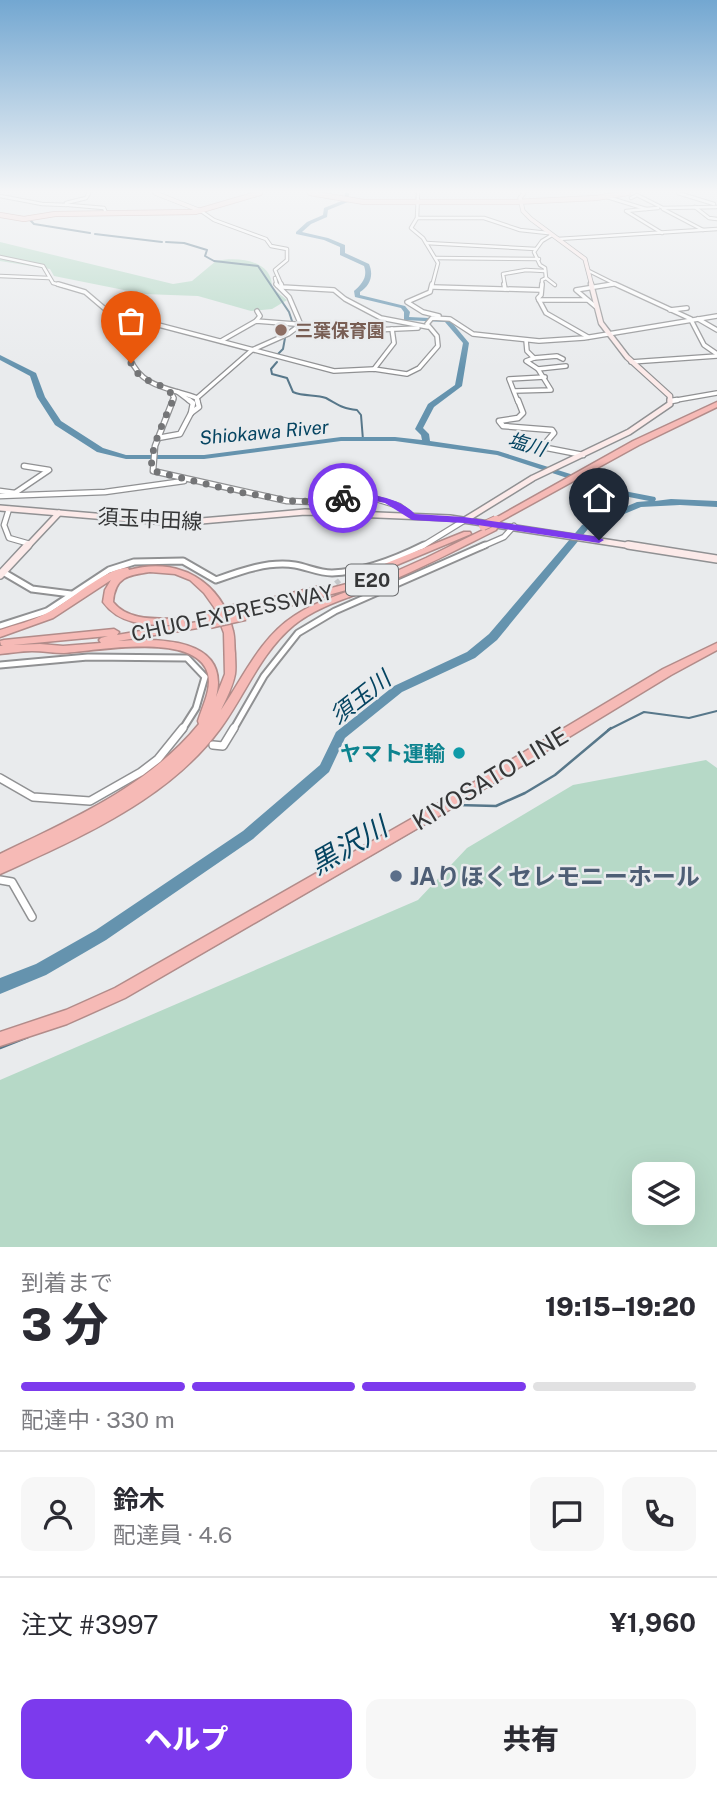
<!DOCTYPE html>
<html lang="ja">
<head>
<meta charset="utf-8">
<style>
  body { margin:0; font-family:"Public Sans","Noto Sans JP",sans-serif; background:#f7f7f7; color:#2b2b33; height:100vh; display:flex; flex-direction:column; font-size:26px; white-space:nowrap }
  * { box-sizing:border-box; margin:0 }
  p { font-size:23px; color:#7c7c81 }
  .icon { flex:none; width:38px; height:38px; fill:none; stroke:currentColor; stroke-width:2; stroke-linecap:round; stroke-linejoin:round }
  .map { position:relative; height:1247px; overflow:hidden }
  .sheet { display:flex; flex-direction:column; background:#fff; flex:1 }
  .sheet>* { flex:none }
  .controls { position:absolute; left:632px; top:1162px; display:grid; gap:14px }
  .controls a { display:grid; place-items:center; width:63px; height:63px; border-radius:14px; background:#fff; box-shadow:0 7px 28px #0002; font-size:35px }
  .pin { position:absolute; display:grid; place-items:center; width:60px; height:60px; color:#fff; margin:-72px -30px; border-radius:50% 50% 50% 0; rotate:-45deg; box-shadow:0 0 7px #0007 }
  .pin .icon { rotate:45deg }
  .courier { position:absolute; display:grid; place-items:center; width:70px; height:70px; margin:-35px; border:5px solid #7c3aed; border-radius:50%; background:#fff; color:#222; box-shadow:0 2px 9px #0007 }
  .summary em { font-style:normal; font-weight:800 }
  .summary div { display:flex; flex-direction:column-reverse }
  .summary { display:flex; align-items:center; justify-content:space-between; height:119px; padding:0 21px }
  h1 { font-size:46px; font-weight:800; line-height:52px }
  .bar { display:grid; grid-template-columns:repeat(4,1fr); gap:10px 7px; align-content:center; height:84px; padding:0 21px }
  .bar i { height:9px; border-radius:5px; background:#e1e1e2 }
  .bar .current { background:#7c3aed }
  .bar p { grid-column:span 4 }
  .line { display:flex; align-items:center; gap:18px; padding:0 21px; border-top:2px solid #e1e1e2 }
  .line div { flex:1 }
  .round { display:grid; place-items:center; flex:none; width:74px; height:74px; border-radius:14px; background:#f7f7f7 }
  .button { display:flex; gap:14px; margin-top:auto; padding:14px 21px }
  .button a { flex:1; height:80px; border-radius:14px; background:#7c3aed; color:#fff; font-size:28px; font-weight:800; line-height:80px; text-align:center }
  .button a+a { background:#f7f7f7; color:#2b2b33 }
  .map>svg:first-child { display:block }
</style>
</head>
<body>
<div class="map">
<svg width="717" height="1247" viewBox="0 0 717 1247">
  <rect width="100%" height="100%" fill="#e9ebed"/>
  <!-- green -->
  <g fill="#b6d9c7" fill-rule="evenodd">
    <path d="M0 242 173 284 192 281 216 261C238 256 273 260 272 288L287 300 272 309 251 311 198 296 144 294 54 276 50 269 0 261Z"/>
    <path d="M706 760 717 768V1247H0V1080L418 900 467 848 573 785ZM682 1174V1213H644V1174Z"/>
  </g>
  <g fill="none" stroke-linecap="round" stroke-linejoin="round">
    <!-- stream-far1 -->
    <g stroke="#57778a" stroke-width="2">
      <polyline points="30,220 34,224 90,233"/>
      <polyline points="95,234 162,242"/>
      <polyline points="166,242 184,243 207,250 205,256 214,261 258,266 289,312 294,327 286,333"/>
      <polyline points="278,354 283,349 285,338"/>
      <path d="M277 362 271 369 272 374 287 378 293 392C304 397 316 394 326 398 339 405 341 408 357 410L361 415 363 440"/>
      <polyline points="608,730 644,712 689,718 717,711"/>
    </g>
    <!-- stream -->
    <g stroke="#57778a" stroke-width="2.5">
      <polyline points="457,805 496,806 525,793 555,775 611,728"/>
      <polyline points="176,968 428,822"/>
      <polyline points="0,1048 28,1037"/>
    </g>
    <!-- river -->
    <path fill="#6593ae" fill-rule="evenodd" d="M345 193H349L348 202 328 210 327 217 311 224 302 232 328 238 345 245V253L369 264C374 275 370 286 360 292V295L405 306 410 312 409 317 449 319 469 343 462 386 434 407 423 428 429 434 430 441 498 451 624 491 655 497 656 499 655 501 671 499 717 501V507L680 505 641 507 588 529 497 640 475 658 402 692 345 738 329 772 253 839 106 940 46 975 0 994V978L36 964 96 930 243 831 320 765 336 732 394 686 467 652 489 634 582 525 637 502 649 501 619 495 497 455 395 441H341L204 459H126L97 452 55 425 37 397 30 376 0 360V355L36 373 45 397 61 421 103 448 126 455H204L341 437H395L422 440 421 435 415 429 428 404 455 385 463 343 445 322 404 320V312L401 308 355 297 354 291C362 284 368 277 364 266L340 255V247L324 240 296 234V232L307 222 323 215 324 208 344 200Z"/>
    <!-- street-tunnel -->
    <polyline stroke="#c5c7c9" stroke-width="5" stroke-dasharray="5 2.5" stroke-linecap="butt" points="336,580 351,598"/>
    <!-- street-far4 casing -->
    <g stroke="#909193" stroke-width="4.5">
      <g id="street-far4">
        <polyline points="418,193 417,218 411,228 423,238 438,263 432,286"/>
        <polyline points="678,193 714,204"/>
        <polyline points="0,196 42,204 67,205 66,203 86,198 89,193"/>
        <polyline points="607,197 646,209 658,208"/>
        <polyline points="631,198 637,195 663,208 717,207"/>
        <polyline points="69,205 104,208 106,213 110,213"/>
        <polyline points="695,207 709,218 717,219"/>
        <polyline points="646,209 626,211 662,233"/>
        <polyline points="663,209 703,230"/>
        <polyline points="201,211 214,220 266,239 271,246 287,249 287,260 275,270 282,286"/>
        <polyline points="417,218 484,218 520,230 548,233"/>
        <polyline points="558,239 717,229"/>
        <polyline points="426,243 536,249"/>
        <polyline points="0,257 43,266 53,283 64,286"/>
        <polyline points="436,258 539,259"/>
        <polyline points="589,271 619,286"/>
        <polyline points="0,276 49,278"/>
        <polyline points="275,278 277,286"/>
        <polyline points="546,278 555,285"/>
        <polyline points="505,286 503,274 526,270 545,271"/>
        <polyline points="542,286 542,280 546,278 545,268 540,265 534,252 542,241 552,235"/>
        <polyline points="601,286 615,284"/>
      </g>
    </g>
    <!-- street-far3 casing -->
    <g stroke="#909193" stroke-width="6">
      <g id="street-far3">
        <path d="M58 284 85 292 105 309 138 325 141 333 130 358C141 388 171 388 197 398"/>
        <polyline points="276,284 289,297 301,325"/>
        <polyline points="281,284 282,287 334,290 345,299 381,318 428,327"/>
        <polyline points="432,284 430,292 407,302 423,312 439,316"/>
        <polyline points="504,284 505,289"/>
        <polyline points="542,284 541,295 538,298 546,313 588,337"/>
        <polyline points="615,284 691,319"/>
        <polyline points="433,287 540,290"/>
        <polyline points="539,300 587,300"/>
        <polyline points="596,307 576,290 613,284"/>
        <polyline points="670,310 687,308"/>
        <polyline points="109,312 334,371 374,369 407,374 419,368 438,346 437,336 427,324 432,318 450,319 473,334 539,341 584,338 717,316"/>
        <polyline points="698,319 717,330"/>
        <polyline points="691,320 704,345 717,354"/>
        <polyline points="256,321 260,316 257,311"/>
        <polyline points="221,341 256,321 373,330 418,328"/>
        <polyline points="534,358 557,356 563,359"/>
        <polyline points="631,362 717,356"/>
        <polyline points="374,369 394,343 392,329"/>
        <polyline points="538,369 566,366"/>
        <polyline points="514,391 551,390 538,369 526,361 534,358 527,351 526,340"/>
        <polyline points="171,392 174,398 172,402"/>
        <polyline points="178,392 191,402"/>
        <polyline points="197,398 252,350 288,334 299,326"/>
        <polyline points="197,398 198,402"/>
        <polyline points="671,401 717,393"/>
        <polyline points="518,402 509,379 545,377"/>
      </g>
    </g>
    <!-- street-far2 casing -->
    <g stroke="#909193" stroke-width="7">
      <g id="street-far2">
        <polyline points="173,400 155,446 153,471 287,501 315,502 373,498 399,506 412,516"/>
        <polyline points="189,400 193,403 191,413"/>
        <polyline points="518,400 523,413 518,418 499,421 503,426 552,430 554,433 542,447 583,455"/>
        <polyline points="671,401 677,400"/>
        <polyline points="158,438 180,434 191,413 199,407 197,400"/>
        <polyline points="0,491 15,493"/>
        <polyline points="15,493 49,470 24,466"/>
        <polyline points="0,496 105,492 184,481"/>
        <polyline points="9,509 4,525 9,538 30,544"/>
        <polyline points="421,547 465,520"/>
        <polyline points="481,547 504,537 514,526"/>
      </g>
    </g>
    <!-- street-far1 casing -->
    <g stroke="#909193" stroke-width="9">
      <g id="street-far1">
        <polyline points="3,572 32,589 71,594"/>
        <path d="M0 626 47 611 109 570 134 562 183 561 216 580C241 571 268 561 295 565 307 567 319 573 332 573 363 572 396 559 424 545"/>
        <polyline points="0,665 88,657 187,658 205,677 196,708 182,730"/>
        <polyline points="233,730 264,676 298,633 335,611 485,545"/>
      </g>
    </g>
    <!-- street casing -->
    <g stroke="#909193" stroke-width="10">
      <g id="street">
        <polyline points="213,745 223,746 234,728"/>
        <polyline points="0,778 33,797 90,801 141,772 158,759 183,728"/>
        <polyline points="0,880 12,882 32,917"/>
      </g>
    </g>
    <!-- secondary-far3 casing -->
    <g stroke="#909193" stroke-width="5">
      <g id="secondary-far3">
        <polyline points="155,193 201,211"/>
        <polyline points="524,193 520,198 523,211 531,219 585,259 592,286"/>
      </g>
    </g>
    <!-- secondary-far2 casing -->
    <g stroke="#909193" stroke-width="7">
      <polyline id="secondary-far2" points="591,284 601,323 627,357 670,396 670,402"/>
    </g>
    <!-- secondary-far1 casing -->
    <g stroke="#909193" stroke-width="8">
      <g id="secondary-far1">
        <polyline points="0,508 178,523 305,512 450,518 639,547"/>
        <polyline points="465,520 533,478 629,432 670,404 670,400"/>
        <polyline points="27,547 59,513"/>
      </g>
    </g>
    <!-- secondary casing -->
    <g stroke="#909193" stroke-width="10">
      <g id="secondary">
        <polyline points="628,545 717,559"/>
        <polyline points="0,575 28,545"/>
      </g>
    </g>
    <!-- primary casing -->
    <g stroke="#b28c8a" stroke-width="6">
      <g id="primary">
        <polyline points="310,193 364,202 515,202 596,198 628,193"/>
        <polyline points="0,215 24,219 55,214 195,212 260,193"/>
      </g>
    </g>
    <!-- highway casing -->
    <g stroke="#b28c8a" stroke-width="3">
      <g id="highway">
        <polygon points="717,402 717,407 639,445 499,522 496,523 492,520 633,441"/>
        <path d="M493 525 496 526 497 528 496 530C458 549 420 569 381 585 352 597 319 605 294 625 261 652 245 695 220 729 178 786 112 822 48 852 32 859 17 867 0 874V854C70 820 149 786 199 724L198 721C202 707 212 689 208 674 197 631 96 651 64 653 53 653 43 651 32 651 21 651 11 653 0 654V646H3L1 645 0 641 4 640 114 629 119 632 117 635 176 625C149 625 120 626 103 602L105 590 111 580 53 618 0 637V630C15 625 33 621 47 613 68 603 106 567 128 568L129 570C178 556 222 581 233 631 235 638 234 646 235 653 235 659 236 668 235 674 233 686 226 699 221 710 243 678 260 638 294 616 316 601 343 594 368 584L245 618 242 617 240 615 242 613 289 600 242 611 237 608 239 606 320 586 323 587 324 590 354 582 350 579 352 577 464 532H470L471 534 363 579H370V583L426 558ZM150 572 175 574 190 580 204 593 214 607 224 633 225 674 216 697C231 637 157 638 118 641L210 626 215 623 210 620 185 624 184 620 181 619C158 618 129 622 113 602 115 577 128 575 150 572ZM108 636 101 638 99 640 101 643 63 646 40 644 13 645Z"/>
        <polygon points="717,643 717,650 671,675 449,810 125,998 67,1024 0,1046 0,1032 66,1010 115,988 441,802 663,669"/>
      </g>
    </g>
    <!-- street-far4 -->
    <use href="#street-far4" stroke="#fff" stroke-width="2.5"/>
    <!-- street-far3 -->
    <use href="#street-far3" stroke="#fff" stroke-width="3.5"/>
    <!-- street-far2 -->
    <use href="#street-far2" stroke="#fff" stroke-width="4.5"/>
    <!-- street-far1 -->
    <use href="#street-far1" stroke="#fff" stroke-width="5"/>
    <!-- street -->
    <use href="#street" stroke="#fff" stroke-width="7"/>
    <!-- secondary-far3 -->
    <use href="#secondary-far3" stroke="#fceae9" stroke-width="3.5"/>
    <!-- secondary-far2 -->
    <use href="#secondary-far2" stroke="#fceae9" stroke-width="4.5"/>
    <!-- secondary-far1 -->
    <use href="#secondary-far1" stroke="#fceae9" stroke-width="5"/>
    <!-- secondary -->
    <use href="#secondary" stroke="#fceae9" stroke-width="7"/>
    <!-- primary -->
    <use href="#primary" stroke="#fad6d3" stroke-width="4.5"/>
    <!-- highway -->
    <use href="#highway" fill="#f6bab6" fill-rule="evenodd"/>
    <!-- highway-bridge-far1 casing -->
    <g stroke="#b28c8a" stroke-width="10" stroke-linecap="butt">
      <polyline id="highway-bridge-far1" points="483,526 496,520"/>
    </g>
    <!-- highway-bridge casing -->
    <g stroke="#b28c8a" stroke-width="13" stroke-linecap="butt">
      <g id="highway-bridge">
        <polyline points="207,617 242,608"/>
        <polyline points="210,623 245,615"/>
      </g>
    </g>
    <!-- highway-bridge-far1 -->
    <use href="#highway-bridge-far1" stroke="#f6bab6" stroke-width="8"/>
    <!-- highway-bridge -->
    <use href="#highway-bridge" stroke="#f6bab6" stroke-width="10"/>
  </g>
  <!-- sky -->
  <linearGradient id="sky" x2="0" y2="1"><stop stop-color="#73a7d1"/><stop offset="0.52" stop-color="#f5f6f7"/><stop offset="1" stop-color="#f5f6f7" stop-opacity="0"/></linearGradient>
  <rect width="717" height="368" fill="url(#sky)"/>
  <!-- route -->
  <path fill="#7c3aed" d="M370 494C387 498 402 501 415 514L464 517 599 537 604 540 599 543 464 523 412 520 385 503 370 500 343 501 338 498 343 495Z"/>
  <g fill="none" stroke-linecap="round" stroke-linejoin="round">
    <!-- done -->
    <path stroke="#747577" stroke-width="7" stroke-dasharray="0 12.6" d="M131 363C140 386 166 380 174 398 167 414 146 456 153 471L239 492 298 502 343 498"/>
  </g>
  <!-- markers -->
  <circle fill="#8d6e63" stroke="#e9ebed" stroke-width="2.5" cx="281" cy="330" r="7"/>
  <circle fill="#0f9aa8" stroke="#e9ebed" stroke-width="2.5" cx="459" cy="753" r="7"/>
  <circle fill="#5c6f8a" stroke="#e9ebed" stroke-width="2.5" cx="396" cy="876" r="7"/>
  <g text-anchor="middle" dominant-baseline="central" stroke-width="5" stroke-linejoin="round" paint-order="stroke">
    <!-- far-education labels -->
    <g font-size="18" font-weight="bold" fill="#785e54" stroke="#e9ebed" text-anchor="start">
      <text x="295" y="330">三葉保育園</text>
    </g>
    <!-- far-water labels -->
    <g font-size="19" font-style="italic" fill="#054461" stroke="#e9ebed">
      <text transform="translate(264 432) rotate(-5)">Shiokawa River</text>
      <text transform="translate(527 444) rotate(17)">塩川</text>
    </g>
    <!-- shield labels -->
    <rect fill="#e9ebed" stroke="#6b6c6e" stroke-width="2" x="346" y="564.5" width="52" height="31" rx="5"/>
    <g font-size="19" font-weight="bold" fill="#353637">
      <text x="372" y="580">E20</text>
    </g>
    <!-- street labels -->
    <g font-size="21" fill="#353637" stroke="#e9ebed">
      <text transform="translate(150 519) rotate(3)">須玉中田線</text>
      <text transform="translate(232 613) rotate(-12)">CHUO EXPRESSWAY</text>
    </g>
    <!-- culture labels -->
    <g font-size="21" font-weight="bold" fill="#0d838f" stroke="#e9ebed" text-anchor="end">
      <text x="445" y="753">ヤマト運輸</text>
    </g>
    <!-- water labels -->
    <g font-size="23" font-style="italic" fill="#054461" stroke="#e9ebed">
      <text transform="translate(360 697) rotate(-38)">須玉川</text>
    </g>
    <!-- near-street labels -->
    <g font-size="24" fill="#353637" stroke="#e9ebed">
      <text transform="translate(490 778) rotate(-31)">KIYOSATO LINE</text>
    </g>
    <!-- near-service labels -->
    <g font-size="24" font-weight="bold" fill="#4e5e75" stroke="#e9ebed" text-anchor="start">
      <text x="410" y="876">JAりほくセレモニーホール</text>
    </g>
    <!-- near-water labels -->
    <g font-size="28" font-style="italic" fill="#054461" stroke="#e9ebed">
      <text transform="translate(348 845) rotate(-30)">黒沢川</text>
    </g>
  </g>
</svg>
<div class="controls">
<a><svg class="icon" aria-label="layers" viewBox="0 0 24 24"><path d="M12 4l9 5-9 5-9-5zM3 14l9 5 9-5"/></svg></a>
</div>
<div class="pin" style="left:131px;top:363px;background:#ea580c"><svg class="icon" aria-label="bag" viewBox="0 0 24 24"><path d="M5 8h14l-1 12H6zM9 8a3 3 0 0 1 6 0"/></svg></div>
<div class="pin" style="left:599px;top:540px;background:#1f2937"><svg class="icon" aria-label="home" viewBox="0 0 24 24"><path d="M3 11l9-7 9 7M6 9v11h12V9"/></svg></div>
<div class="courier" style="left:343px;top:498px"><svg class="icon" aria-label="bike" viewBox="0 0 24 24"><circle cx="6" cy="16" r="4"/><circle cx="18" cy="16" r="4"/><path d="M6 16l4-8h5l3 8M10 8l3 8H6M13 5h3"/></svg></div>
</div>
<section class="sheet">
<div class="summary"><div><h1>3 分</h1><p>到着まで</p></div><em>19:15–19:20</em></div>
<div class="bar"><i class="current"></i><i class="current"></i><i class="current"></i><i></i><p>配達中 · 330 m</p></div>
<div class="line" style="height:126px"><a class="round"><svg class="icon" aria-label="person" viewBox="0 0 24 24"><circle cx="12" cy="8" r="4"/><path d="M4 21q1-7 8-7t8 7"/></svg></a><div><b>鈴木</b><p>配達員 · 4.6</p></div><a class="round"><svg class="icon" aria-label="chat" viewBox="0 0 24 24"><path d="M4 5h16v11H9l-5 4z"/></svg></a><a class="round"><svg class="icon" aria-label="phone" viewBox="0 0 24 24"><path d="M5 4h4l2 5-3 2q2 4 5 5l2-3 5 2v4C11 20 4 13 5 4z"/></svg></a></div>
<div class="line" style="height:91px"><div>注文 #3997</div><b>¥1,960</b></div>
<div class="button"><a>ヘルプ</a><a>共有</a></div>
</section>
</body>
</html>
